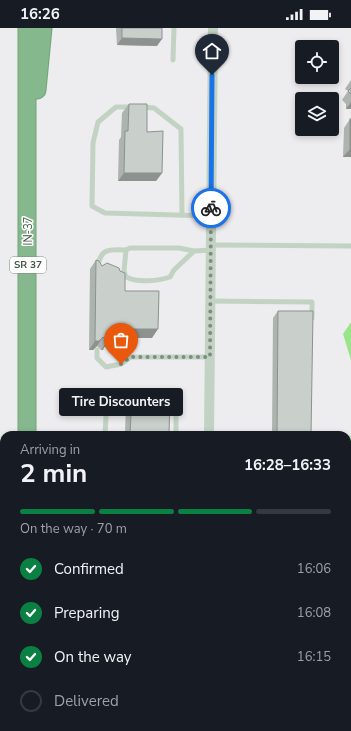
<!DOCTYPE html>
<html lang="en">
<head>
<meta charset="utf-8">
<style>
  body { margin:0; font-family:"Nunito Sans",sans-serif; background:#242831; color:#f1f3f6; height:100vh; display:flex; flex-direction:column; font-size:15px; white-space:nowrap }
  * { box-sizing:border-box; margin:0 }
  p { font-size:13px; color:#9ea1a6 }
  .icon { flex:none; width:22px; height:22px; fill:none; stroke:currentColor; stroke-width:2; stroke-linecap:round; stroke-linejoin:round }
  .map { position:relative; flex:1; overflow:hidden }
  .sheet { position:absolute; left:0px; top:403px; width:351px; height:300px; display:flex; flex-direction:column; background:#171b24; border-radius:12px 12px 0 0; box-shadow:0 2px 6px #0003 }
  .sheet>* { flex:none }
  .buttons { position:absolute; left:295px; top:12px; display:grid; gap:8px }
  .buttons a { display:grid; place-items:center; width:44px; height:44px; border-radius:4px; background:#171b24; box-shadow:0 2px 6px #0003; font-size:20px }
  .pin { position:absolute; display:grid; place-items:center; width:34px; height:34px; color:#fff; margin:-41px -17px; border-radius:50% 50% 50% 0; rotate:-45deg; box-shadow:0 0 4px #0007 }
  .pin .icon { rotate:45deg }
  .courier { position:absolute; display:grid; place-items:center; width:40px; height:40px; margin:-20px; border:3px solid #1a73e8; border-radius:50%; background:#fff; color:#222; box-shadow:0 1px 5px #0007 }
  .bubble { position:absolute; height:28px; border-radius:4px; background:#171b24; box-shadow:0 2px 6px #0003; font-size:13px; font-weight:700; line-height:28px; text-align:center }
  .summary em { font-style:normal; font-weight:700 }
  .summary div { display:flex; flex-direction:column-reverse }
  .summary { display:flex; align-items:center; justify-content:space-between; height:68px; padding:0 20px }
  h1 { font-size:26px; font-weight:700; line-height:30px }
  .bar { display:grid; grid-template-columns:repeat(4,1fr); gap:6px 4px; align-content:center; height:48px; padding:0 20px }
  .bar i { height:5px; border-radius:3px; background:#363941 }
  .bar .active { background:#0b8043 }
  .bar p { grid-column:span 4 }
  ol { padding:0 20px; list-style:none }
  li { display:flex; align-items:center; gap:12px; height:44px }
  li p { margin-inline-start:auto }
  li .icon { padding:4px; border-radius:50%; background:#0b8043; color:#fff; stroke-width:4 }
  li:last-child { color:#9ea1a6 }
  li i { width:22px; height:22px; border:2px solid #363941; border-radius:50% }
  .status { display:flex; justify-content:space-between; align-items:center; height:28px; padding:0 20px; background:#171b24; direction:ltr }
  .status svg { height:11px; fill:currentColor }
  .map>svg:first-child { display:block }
</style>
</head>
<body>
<div class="status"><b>16:26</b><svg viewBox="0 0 49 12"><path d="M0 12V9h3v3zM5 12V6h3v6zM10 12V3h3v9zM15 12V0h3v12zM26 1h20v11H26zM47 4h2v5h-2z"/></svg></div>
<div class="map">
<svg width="351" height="703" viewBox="0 0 351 703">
  <rect width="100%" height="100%" fill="#edecee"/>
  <!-- water -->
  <g fill="#99e68a">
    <polygon points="351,294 351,332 343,306"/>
    <path d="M351 407V467C342 450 346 425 351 407Z"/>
  </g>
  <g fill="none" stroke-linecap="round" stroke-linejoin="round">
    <!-- motorway casing -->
    <g stroke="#71a479" stroke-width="19">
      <g id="motorway">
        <polyline points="27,0 27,407"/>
        <polyline points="37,62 43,0"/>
        <polyline points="25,703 25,699"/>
      </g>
    </g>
    <!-- service -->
    <g stroke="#c2d3c4" stroke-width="5">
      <polyline points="173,32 174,0"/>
      <polyline points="132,79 116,79 98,94 93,115 92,178 105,185 211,188"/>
      <polyline points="142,79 154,80 181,101 182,187"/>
      <polyline points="211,217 351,218"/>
      <path d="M194 223 174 242 170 249C158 253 138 255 126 249L124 243 126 222 130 220H179L194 223 211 222"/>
      <path d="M98 239C100 220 110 221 126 222"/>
      <polyline points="210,273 312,274 312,290"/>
      <polyline points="97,322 97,330 106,339 121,336 131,329 210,329"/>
      <polyline points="164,365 170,366 174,370 176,379 176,407"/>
      <path d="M105 407 107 369C114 361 128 364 138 365"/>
      <polyline points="206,703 262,703"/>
      <polyline points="307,703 308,699"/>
    </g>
    <!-- minor -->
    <g stroke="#c2d3c4" stroke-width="10">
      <polyline points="209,407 213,0"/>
      <polyline points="347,639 351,599"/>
      <polyline points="347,654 348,675 351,686"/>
      <polyline points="206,703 206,699"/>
      <polyline points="350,703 351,687"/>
    </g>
    <!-- motorway -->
    <use href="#motorway" stroke="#85b98d" stroke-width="17"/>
  </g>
  <!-- wall -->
  <g fill="#adb3af">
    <polygon points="116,0 162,0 157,18 117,17"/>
    <polygon points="351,52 351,81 346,81 346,76 342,72 348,63 345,61"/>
    <polygon points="129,76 147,104 162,145 156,153 118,153 119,112 121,109 122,85"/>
    <polygon points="350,91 351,129 343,129 344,100"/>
    <polygon points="96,232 125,263 152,310 124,310 118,320 104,319 103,322 101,322 97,318 93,322 89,322 90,241"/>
    <polygon points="278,283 311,407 272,407 273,290"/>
    <polygon points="132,364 169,407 125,407 126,373"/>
    <polygon points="110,699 160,699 158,703 119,703 119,702 110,702"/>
  </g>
  <!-- shaded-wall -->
  <g fill="#8d928e">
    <polygon points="122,10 162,11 157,18 117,17"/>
    <polygon points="351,74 351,81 346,81"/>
    <polygon points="350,121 351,121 351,129 343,129"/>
    <polygon points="124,145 162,145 156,153 118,153"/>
    <polygon points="124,301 158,301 152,310 118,310"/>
    <polygon points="103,309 97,318 93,322 89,322 95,313"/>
    <polygon points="109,311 124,311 118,320 104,319 103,322 101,322"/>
    <polygon points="112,699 121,699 119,702 110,702"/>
    <polygon points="123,699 160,699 158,703 120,703"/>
  </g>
  <!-- building -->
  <g fill="#c9d0cb" stroke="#8d928e">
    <polygon points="122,0 162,0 162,11 122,10"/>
    <polygon points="351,60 351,66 348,63"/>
    <polygon points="129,76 147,76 147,104 163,103 162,145 124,145 125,103 128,103"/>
    <rect x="350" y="91" width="1" height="30"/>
    <polygon points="96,232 99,233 102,238 107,235 119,240 120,243 125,245 125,263 159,263 158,301 124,301 124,311 109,311 109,313 107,313 103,309 99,313 95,313"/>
    <polygon points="278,283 313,283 311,407 277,407"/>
    <polygon points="132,364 170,364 169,407 130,407"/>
  </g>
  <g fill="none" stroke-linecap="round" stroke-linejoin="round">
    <!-- done -->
    <polyline stroke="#808c81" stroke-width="4" stroke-dasharray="0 7.2" points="121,336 131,329 210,329 211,180"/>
    <!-- route -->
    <polyline stroke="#1a73e8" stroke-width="5" points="211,180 212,47"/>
  </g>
  <g text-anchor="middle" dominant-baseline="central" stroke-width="3" stroke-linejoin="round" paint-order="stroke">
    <!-- shield labels -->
    <rect fill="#fff" stroke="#7d8a7e" stroke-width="1" x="10" y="229" width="36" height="16" rx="3"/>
    <g font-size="10" font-weight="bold" fill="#455847">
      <text x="28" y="237">SR 37</text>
    </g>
    <!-- street labels -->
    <g font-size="11" fill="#455847" stroke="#fff">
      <text transform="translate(28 203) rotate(-90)">IN-37</text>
    </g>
  </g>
</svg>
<div class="buttons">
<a><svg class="icon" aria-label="locate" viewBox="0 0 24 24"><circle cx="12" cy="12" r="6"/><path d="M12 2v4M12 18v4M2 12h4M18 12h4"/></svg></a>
<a><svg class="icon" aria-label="layers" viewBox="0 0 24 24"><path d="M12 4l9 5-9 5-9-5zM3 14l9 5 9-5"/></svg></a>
</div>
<div class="pin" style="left:121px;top:336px;background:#ea580c"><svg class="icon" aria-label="bag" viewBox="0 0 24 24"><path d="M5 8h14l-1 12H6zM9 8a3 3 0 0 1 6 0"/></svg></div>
<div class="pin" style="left:212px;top:47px;background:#1f2937"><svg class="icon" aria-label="home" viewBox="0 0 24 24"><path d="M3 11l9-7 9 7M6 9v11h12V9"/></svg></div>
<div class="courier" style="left:211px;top:180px"><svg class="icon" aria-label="bike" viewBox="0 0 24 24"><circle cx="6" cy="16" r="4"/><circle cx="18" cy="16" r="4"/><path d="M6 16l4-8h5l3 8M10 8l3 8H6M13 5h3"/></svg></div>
<div class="bubble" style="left:59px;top:360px;width:124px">Tire Discounters</div>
<section class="sheet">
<div class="summary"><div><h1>2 min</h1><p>Arriving in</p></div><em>16:28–16:33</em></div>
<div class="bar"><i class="active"></i><i class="active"></i><i class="active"></i><i></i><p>On the way · 70 m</p></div>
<ol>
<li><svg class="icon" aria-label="check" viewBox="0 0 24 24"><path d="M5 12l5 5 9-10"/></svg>Confirmed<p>16:06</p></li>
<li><svg class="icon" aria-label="check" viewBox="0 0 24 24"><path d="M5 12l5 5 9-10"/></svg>Preparing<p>16:08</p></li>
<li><svg class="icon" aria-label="check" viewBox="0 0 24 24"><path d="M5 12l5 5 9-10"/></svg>On the way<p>16:15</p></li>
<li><i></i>Delivered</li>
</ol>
</section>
</div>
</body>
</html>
